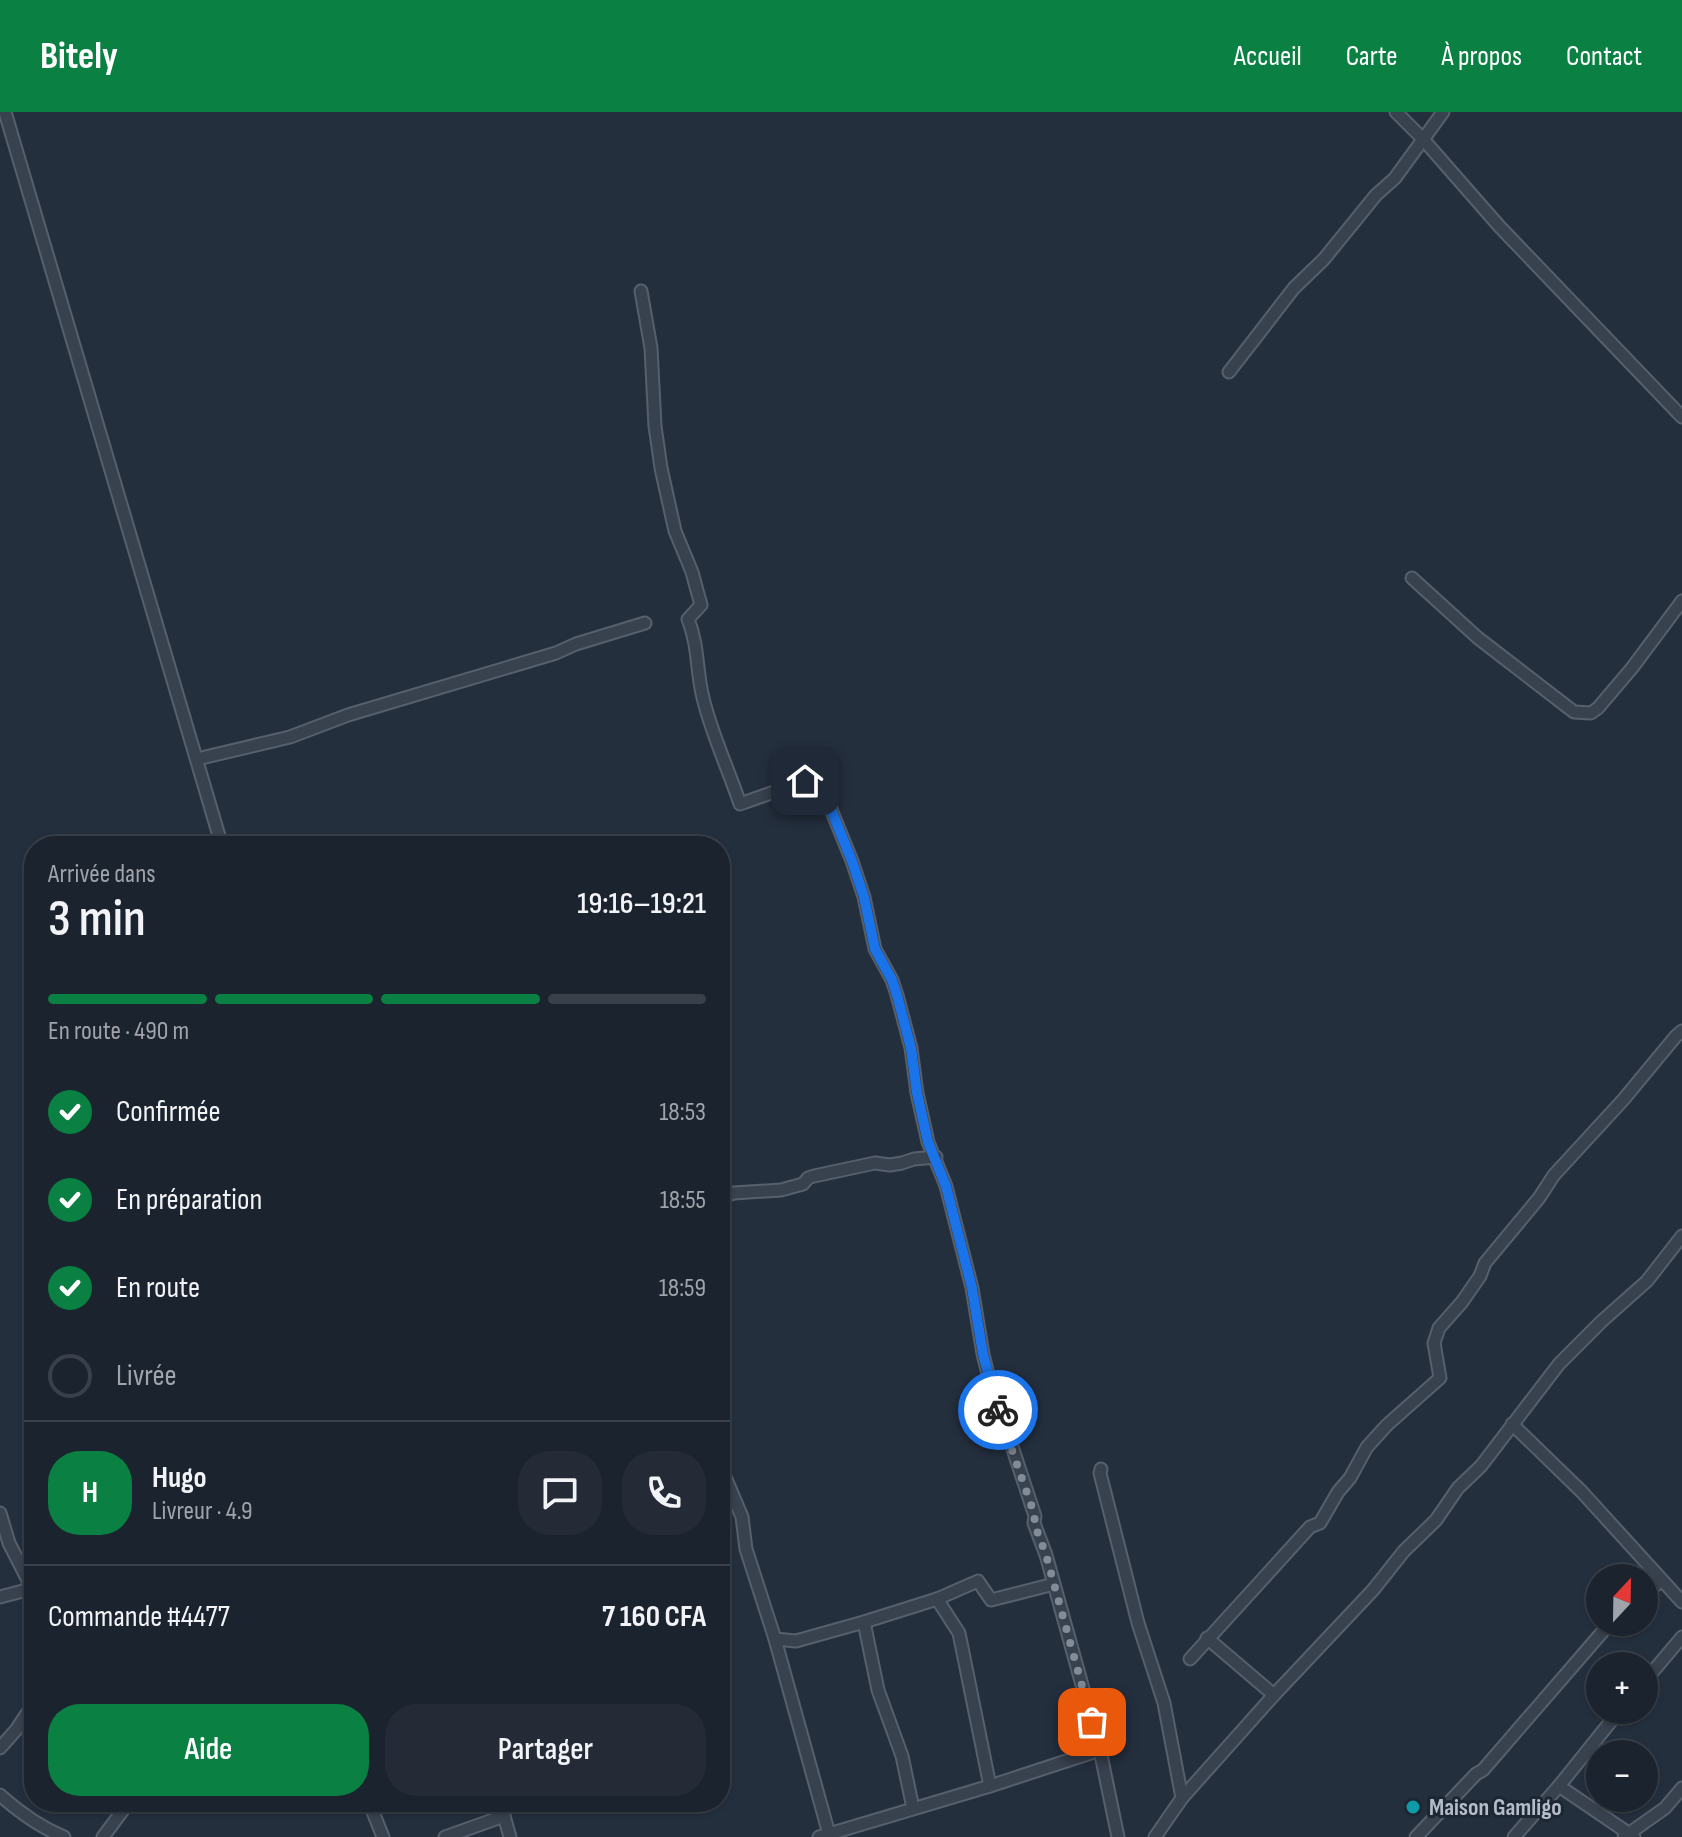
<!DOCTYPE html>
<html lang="fr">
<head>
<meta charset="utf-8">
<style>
  body { margin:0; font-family:"Sofia Sans Condensed",sans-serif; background:#242b36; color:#f1f3f6; height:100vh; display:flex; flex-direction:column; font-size:30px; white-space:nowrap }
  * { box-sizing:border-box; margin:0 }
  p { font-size:26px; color:#a0a4aa }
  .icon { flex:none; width:44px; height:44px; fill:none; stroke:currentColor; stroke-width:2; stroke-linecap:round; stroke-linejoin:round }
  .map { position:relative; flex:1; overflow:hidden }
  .panel { position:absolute; left:24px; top:724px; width:706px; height:976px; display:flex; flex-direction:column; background:#1b232e; border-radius:32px; box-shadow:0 2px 6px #0004,0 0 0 2px #39404a }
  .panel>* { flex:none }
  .needle { width:52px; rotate:22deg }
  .tools { position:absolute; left:1586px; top:1452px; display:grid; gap:16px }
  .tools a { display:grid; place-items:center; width:72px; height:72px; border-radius:50%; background:#1b232e; box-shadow:0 2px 6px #0004,0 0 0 2px #39404a; font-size:40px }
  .pin { position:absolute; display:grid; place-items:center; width:68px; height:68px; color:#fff; margin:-34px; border-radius:16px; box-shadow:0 4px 12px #0006 }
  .courier { position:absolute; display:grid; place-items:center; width:80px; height:80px; margin:-40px; border:6px solid #1a73e8; border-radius:50%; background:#fff; color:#222; box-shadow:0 2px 10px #0007 }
  .head em { font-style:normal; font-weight:600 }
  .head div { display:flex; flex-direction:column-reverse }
  .head { display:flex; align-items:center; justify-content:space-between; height:136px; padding:0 24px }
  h1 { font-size:52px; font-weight:600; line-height:60px }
  .bar { display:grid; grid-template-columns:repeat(4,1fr); gap:12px 8px; align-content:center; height:96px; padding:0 24px }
  .bar i { height:10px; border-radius:6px; background:#39404a }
  .bar .current { background:#0b8043 }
  .bar p { grid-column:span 4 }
  .line { display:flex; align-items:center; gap:20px; padding:0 24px; border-top:2px solid #39404a }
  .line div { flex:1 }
  .round { display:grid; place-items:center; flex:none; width:84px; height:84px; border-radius:32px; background:#242b36 }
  ol { padding:0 24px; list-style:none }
  li { display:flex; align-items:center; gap:24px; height:88px }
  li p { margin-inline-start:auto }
  li .icon { padding:8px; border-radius:50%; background:#0b8043; color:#fff; stroke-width:4 }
  li:last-child { color:#a0a4aa }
  li i { width:44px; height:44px; border:4px solid #39404a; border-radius:50% }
  .action { display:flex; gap:16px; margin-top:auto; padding:16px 24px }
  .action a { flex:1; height:92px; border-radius:32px; background:#0b8043; color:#fff; font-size:32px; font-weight:600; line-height:92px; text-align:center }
  .action a+a { background:#242b36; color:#f1f3f6 }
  header { display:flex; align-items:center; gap:48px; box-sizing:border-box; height:112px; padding:0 40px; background:#0b8043; color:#fff }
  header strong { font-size:38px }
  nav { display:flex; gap:44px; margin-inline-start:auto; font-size:28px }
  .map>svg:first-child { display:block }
</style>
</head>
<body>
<header>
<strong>Bitely</strong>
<nav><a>Accueil</a><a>Carte</a><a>À propos</a><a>Contact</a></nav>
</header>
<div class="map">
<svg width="1682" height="1725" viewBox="0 0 1682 1725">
  <rect width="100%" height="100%" fill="#242f3e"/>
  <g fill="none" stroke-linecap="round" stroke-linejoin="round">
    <!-- street casing -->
    <g stroke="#565f6c" stroke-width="15">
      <g id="street">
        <polyline points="5,0 222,734"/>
        <polyline points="1396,0 1422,26 1499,114 1682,305"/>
        <path d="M641 179 651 236 655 314 661 356 675 419 692 460 701 493 688 507C699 535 696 558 703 586 712 623 728 656 740 692L805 669 819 668 852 749 864 785 875 837 892 868 897 883 911 936 917 981 928 1030 946 1074 972 1176 983 1242 994 1287 1006 1316 1035 1404 1034 1411 1046 1443 1100 1638 1118 1725"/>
        <polyline points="1229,260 1294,176 1324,147 1376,83 1395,66 1443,0"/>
        <polyline points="1412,466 1478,526 1574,600 1591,601 1598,596 1632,556 1682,489"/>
        <polyline points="197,647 290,625 348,603 556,541 576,532 645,511"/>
        <polyline points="720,1085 734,1081 781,1078 803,1072 808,1066 814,1064 875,1051 890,1053 902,1051 914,1047 936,1045"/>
        <polyline points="1512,1312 1582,1380 1682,1490"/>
        <polyline points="720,1353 742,1405 746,1437 775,1527 829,1722"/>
        <polyline points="1101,1357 1100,1361 1138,1511 1164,1591 1182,1686"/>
        <polyline points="0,1401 9,1431 34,1480"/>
        <polyline points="1644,1482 1661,1469"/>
        <polyline points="0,1485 34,1476"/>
        <polyline points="937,1487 959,1521 990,1674"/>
        <polyline points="864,1510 878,1578 902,1644 913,1696"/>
        <polyline points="1207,1526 1274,1583"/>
        <polyline points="775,1527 796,1529 864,1510 937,1487 978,1469 991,1488 1054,1472"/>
        <polyline points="1190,1547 1310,1415 1320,1411 1338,1380 1350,1366 1367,1335 1387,1313 1440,1266 1434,1231 1439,1216 1462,1190 1480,1164 1485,1151 1539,1086 1554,1063 1623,988 1676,924 1682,919"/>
        <polyline points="1644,1570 1682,1525"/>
        <polyline points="0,1636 16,1618 34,1591"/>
        <polyline points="1559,1674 1634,1725"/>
        <path d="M0 1683C19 1700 40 1715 64 1725"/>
        <polyline points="369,1690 383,1725"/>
        <polyline points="500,1690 510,1725"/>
        <polyline points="103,1725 129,1690"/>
        <polyline points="445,1725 504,1704"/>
        <polyline points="819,1725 990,1674 1100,1638"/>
        <polyline points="1155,1725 1182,1686 1274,1583 1373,1478 1404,1439 1436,1408 1458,1376 1481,1354 1559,1252 1602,1209 1647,1169 1682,1124"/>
        <polyline points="1416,1725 1476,1662 1483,1658 1611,1510"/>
        <polyline points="1514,1725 1559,1674 1620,1598"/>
        <polyline points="1624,1725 1665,1696 1682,1676"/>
      </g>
    </g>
    <!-- street -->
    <use href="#street" stroke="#38414e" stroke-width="11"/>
  </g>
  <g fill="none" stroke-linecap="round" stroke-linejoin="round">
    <!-- done -->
    <polyline stroke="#828b98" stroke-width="8" stroke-dasharray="0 14.4" points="998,1298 1035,1404 1034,1411 1046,1443 1092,1610"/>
    <!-- route -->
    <polyline stroke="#1a73e8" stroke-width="10" points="805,669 819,668 852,749 864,785 875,837 892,868 897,883 911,936 917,981 928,1030 946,1074 972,1176 983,1242 998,1298"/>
  </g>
  <!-- markers -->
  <circle fill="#0f9aa8" stroke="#1d2633" stroke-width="3" cx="1413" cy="1695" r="8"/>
  <g text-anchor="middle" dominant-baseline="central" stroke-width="6" stroke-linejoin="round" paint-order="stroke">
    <!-- poi labels -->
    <g font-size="24" font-weight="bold" fill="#b4bcc9" stroke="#1d2633" text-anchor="start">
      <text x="1429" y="1695">Maison Gamligo</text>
    </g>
  </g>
</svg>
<div class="tools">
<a><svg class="needle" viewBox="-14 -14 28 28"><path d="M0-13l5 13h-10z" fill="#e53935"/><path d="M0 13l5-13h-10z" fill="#a0a4aa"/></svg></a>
<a>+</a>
<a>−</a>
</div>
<div class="pin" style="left:1092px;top:1610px;background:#ea580c"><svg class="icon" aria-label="bag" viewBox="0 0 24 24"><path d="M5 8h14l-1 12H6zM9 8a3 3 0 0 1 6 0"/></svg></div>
<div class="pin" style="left:805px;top:669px;background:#1f2937"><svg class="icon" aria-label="home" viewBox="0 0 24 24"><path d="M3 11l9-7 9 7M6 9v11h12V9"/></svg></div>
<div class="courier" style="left:998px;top:1298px"><svg class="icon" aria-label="bike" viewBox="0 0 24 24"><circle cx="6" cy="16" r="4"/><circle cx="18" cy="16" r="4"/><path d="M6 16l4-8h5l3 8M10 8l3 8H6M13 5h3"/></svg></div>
<section class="panel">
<div class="head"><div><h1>3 min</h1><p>Arrivée dans</p></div><em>19:16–19:21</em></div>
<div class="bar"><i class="current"></i><i class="current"></i><i class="current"></i><i></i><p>En route · 490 m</p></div>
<ol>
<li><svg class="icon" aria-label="check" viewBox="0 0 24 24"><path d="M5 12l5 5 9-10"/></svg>Confirmée<p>18:53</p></li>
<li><svg class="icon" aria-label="check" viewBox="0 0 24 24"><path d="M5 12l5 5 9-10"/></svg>En préparation<p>18:55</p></li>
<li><svg class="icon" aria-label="check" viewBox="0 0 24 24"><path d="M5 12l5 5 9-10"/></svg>En route<p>18:59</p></li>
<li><i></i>Livrée</li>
</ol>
<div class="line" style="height:144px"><b class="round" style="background:#0b8043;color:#fff">H</b><div><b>Hugo</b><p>Livreur · 4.9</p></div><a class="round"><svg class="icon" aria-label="chat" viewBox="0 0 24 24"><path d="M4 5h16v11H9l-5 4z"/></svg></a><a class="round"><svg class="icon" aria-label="phone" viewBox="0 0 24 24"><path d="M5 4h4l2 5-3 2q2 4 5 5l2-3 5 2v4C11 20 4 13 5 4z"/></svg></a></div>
<div class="line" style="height:104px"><div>Commande #4477</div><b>7 160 CFA</b></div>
<div class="action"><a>Aide</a><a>Partager</a></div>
</section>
</div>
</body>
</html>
